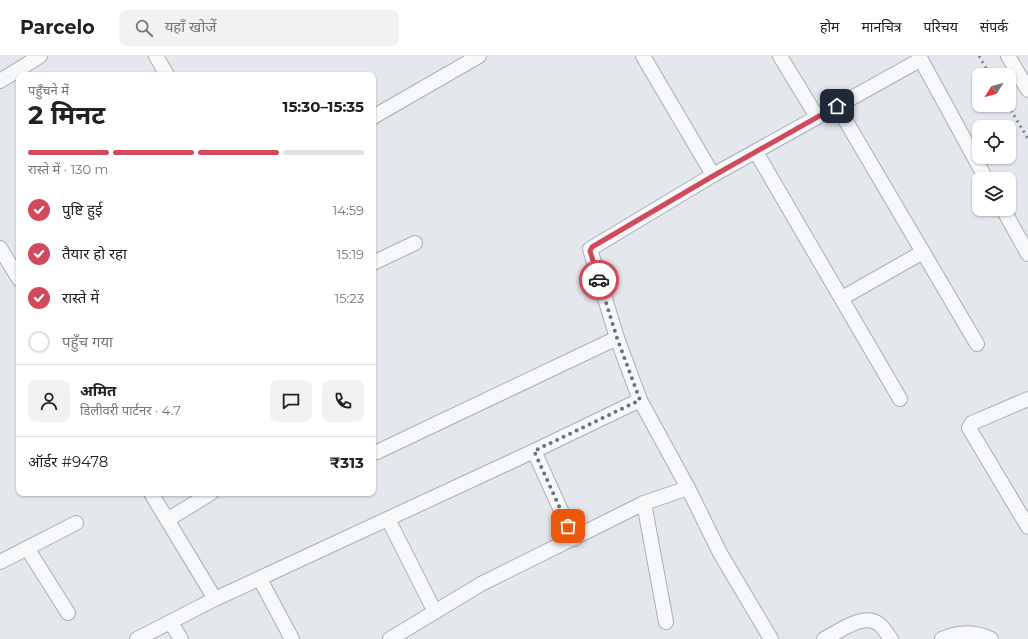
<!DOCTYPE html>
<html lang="hi">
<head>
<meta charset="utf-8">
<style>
  body { margin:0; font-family:Montserrat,"Noto Sans Devanagari",sans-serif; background:#f2f2f2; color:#222; height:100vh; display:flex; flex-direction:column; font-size:15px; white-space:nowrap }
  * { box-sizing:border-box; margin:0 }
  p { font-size:13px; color:#767676 }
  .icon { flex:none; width:22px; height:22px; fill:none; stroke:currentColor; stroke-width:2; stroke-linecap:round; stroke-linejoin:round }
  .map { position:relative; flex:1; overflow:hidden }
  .drawer { position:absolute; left:16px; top:16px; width:360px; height:424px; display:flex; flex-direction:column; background:#fff; border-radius:8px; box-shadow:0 1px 3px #0004 }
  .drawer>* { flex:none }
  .needle { width:26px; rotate:233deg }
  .controls { position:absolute; left:972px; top:12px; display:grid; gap:8px }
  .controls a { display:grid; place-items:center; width:44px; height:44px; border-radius:8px; background:#fff; box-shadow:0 1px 3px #0004; font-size:20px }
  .pin { position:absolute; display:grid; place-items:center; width:34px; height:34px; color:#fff; margin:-17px; border-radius:8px; box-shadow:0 2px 6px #0006 }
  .courier { position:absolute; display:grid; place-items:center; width:40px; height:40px; margin:-20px; border:3px solid #d1495b; border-radius:50%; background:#fff; color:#222; box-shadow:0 1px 5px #0007 }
  .head em { font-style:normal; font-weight:700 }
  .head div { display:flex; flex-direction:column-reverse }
  .head { display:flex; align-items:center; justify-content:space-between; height:68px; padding:0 12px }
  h1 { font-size:26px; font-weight:700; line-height:30px }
  .bar { display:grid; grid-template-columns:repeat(4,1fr); gap:6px 4px; align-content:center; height:48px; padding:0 12px }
  .bar i { height:5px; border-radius:3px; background:#e0e0e0 }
  .bar .on { background:#d1495b }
  .bar p { grid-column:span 4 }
  .line { display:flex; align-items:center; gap:10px; padding:0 12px; border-top:1px solid #e0e0e0 }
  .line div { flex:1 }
  .round { display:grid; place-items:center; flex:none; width:42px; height:42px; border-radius:8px; background:#f2f2f2 }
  ol { padding:0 12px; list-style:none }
  li { display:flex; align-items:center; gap:12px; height:44px }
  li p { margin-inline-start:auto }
  li .icon { padding:4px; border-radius:50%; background:#d1495b; color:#fff; stroke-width:4 }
  li:last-child { color:#767676 }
  li i { width:22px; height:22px; border:2px solid #e0e0e0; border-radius:50% }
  header { display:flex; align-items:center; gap:24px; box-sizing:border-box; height:56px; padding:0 20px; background:#fff; border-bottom:1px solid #e0e0e0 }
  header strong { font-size:19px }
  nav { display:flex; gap:22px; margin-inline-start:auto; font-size:14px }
  .search { width:280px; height:36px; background:#f2f2f2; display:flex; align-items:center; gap:10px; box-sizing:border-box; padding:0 14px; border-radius:8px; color:#767676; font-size:15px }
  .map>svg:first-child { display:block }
</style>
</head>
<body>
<header>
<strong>Parcelo</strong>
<div class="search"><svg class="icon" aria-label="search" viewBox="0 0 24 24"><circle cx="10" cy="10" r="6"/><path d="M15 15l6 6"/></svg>यहाँ खोजें</div>
<nav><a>होम</a><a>मानचित्र</a><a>परिचय</a><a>संपर्क</a></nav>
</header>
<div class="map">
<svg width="1028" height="583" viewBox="0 0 1028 583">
  <rect width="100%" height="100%" fill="#e4e7ec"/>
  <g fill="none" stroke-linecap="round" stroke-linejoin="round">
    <!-- street casing -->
    <g stroke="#a9aeb7" stroke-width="16">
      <g id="street">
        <polyline points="156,0 167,19"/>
        <polyline points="643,0 713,119"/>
        <polyline points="780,0 817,61"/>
        <polyline points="919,0 986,123"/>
        <polyline points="1008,0 1028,34"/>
        <polyline points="0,25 40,0"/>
        <polyline points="837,50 977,288"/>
        <polyline points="373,61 479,0"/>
        <polyline points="756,96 900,343"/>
        <polyline points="1003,153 1028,198"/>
        <polyline points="0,192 19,223"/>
        <polyline points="373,207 415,187"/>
        <polyline points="842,242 923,196"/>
        <polyline points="1028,343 972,367 969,372 1028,471"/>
        <polyline points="534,395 574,483"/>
        <polyline points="377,396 617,282"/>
        <polyline points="151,437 215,543"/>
        <polyline points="644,447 666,566"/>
        <polyline points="388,463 435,556"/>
        <polyline points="167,464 211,437"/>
        <polyline points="27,492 68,557"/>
        <polyline points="0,506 76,467"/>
        <polyline points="260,523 292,583"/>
        <polyline points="171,567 181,583"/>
        <polyline points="137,583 215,543 534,395 640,344"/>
        <polyline points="390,583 481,528 644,447 688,432"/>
        <polyline points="771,583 720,497 688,432 640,344 617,282 590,193 713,119 920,4"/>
        <path d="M824 583C839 576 863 556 879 568 884 572 887 578 891 583"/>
        <path d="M942 583C958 576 975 575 991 583"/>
      </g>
    </g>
    <!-- street -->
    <use href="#street" stroke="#f7f8fa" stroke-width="14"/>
    <!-- rail -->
    <g stroke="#7d8696" stroke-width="3" stroke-dasharray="2 4" stroke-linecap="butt">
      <polyline points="979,0 990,19"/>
      <polyline points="1008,49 1028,83"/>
    </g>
  </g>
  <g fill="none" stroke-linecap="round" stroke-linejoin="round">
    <!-- done -->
    <polyline stroke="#6c737f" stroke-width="4" stroke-dasharray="0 7.2" points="568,470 534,395 640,344 617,282 599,224"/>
    <!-- route -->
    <polyline stroke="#d1495b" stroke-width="5" points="599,224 590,195 592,191 713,120 837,50"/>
  </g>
</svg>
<div class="controls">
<a><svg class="needle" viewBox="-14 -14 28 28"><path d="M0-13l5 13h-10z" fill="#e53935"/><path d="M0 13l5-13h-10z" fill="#767676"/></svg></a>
<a><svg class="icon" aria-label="locate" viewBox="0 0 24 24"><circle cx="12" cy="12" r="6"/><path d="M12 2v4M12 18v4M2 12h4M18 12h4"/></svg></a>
<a><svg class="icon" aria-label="layers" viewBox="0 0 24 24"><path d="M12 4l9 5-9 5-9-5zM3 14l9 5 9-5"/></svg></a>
</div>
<div class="pin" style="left:568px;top:470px;background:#ea580c"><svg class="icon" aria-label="bag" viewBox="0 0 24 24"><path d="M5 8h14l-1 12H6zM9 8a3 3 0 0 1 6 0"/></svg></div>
<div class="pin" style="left:837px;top:50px;background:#1f2937"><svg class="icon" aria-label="home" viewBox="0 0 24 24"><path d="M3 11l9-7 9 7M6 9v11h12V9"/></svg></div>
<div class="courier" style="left:599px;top:224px"><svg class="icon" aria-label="car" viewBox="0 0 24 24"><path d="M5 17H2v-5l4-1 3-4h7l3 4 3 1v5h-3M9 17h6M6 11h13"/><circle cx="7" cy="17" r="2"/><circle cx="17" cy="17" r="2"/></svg></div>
<section class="drawer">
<div class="head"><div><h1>2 मिनट</h1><p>पहुँचने में</p></div><em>15:30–15:35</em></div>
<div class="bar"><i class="on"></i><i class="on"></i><i class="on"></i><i></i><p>रास्ते में · 130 m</p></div>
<ol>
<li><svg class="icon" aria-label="check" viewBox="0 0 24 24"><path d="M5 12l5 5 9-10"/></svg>पुष्टि हुई<p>14:59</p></li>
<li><svg class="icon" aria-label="check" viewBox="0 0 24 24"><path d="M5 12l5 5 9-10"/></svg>तैयार हो रहा<p>15:19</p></li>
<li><svg class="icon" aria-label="check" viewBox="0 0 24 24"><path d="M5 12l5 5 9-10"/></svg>रास्ते में<p>15:23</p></li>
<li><i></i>पहुँच गया</li>
</ol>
<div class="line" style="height:72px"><a class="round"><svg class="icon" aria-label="person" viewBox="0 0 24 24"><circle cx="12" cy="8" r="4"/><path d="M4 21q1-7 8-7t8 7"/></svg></a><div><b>अमित</b><p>डिलीवरी पार्टनर · 4.7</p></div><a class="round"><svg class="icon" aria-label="chat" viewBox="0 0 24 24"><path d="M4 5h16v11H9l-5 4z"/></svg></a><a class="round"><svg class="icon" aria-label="phone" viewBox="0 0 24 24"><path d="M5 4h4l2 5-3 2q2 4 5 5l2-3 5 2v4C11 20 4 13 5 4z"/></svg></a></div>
<div class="line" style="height:52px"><div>ऑर्डर #9478</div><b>₹313</b></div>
</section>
</div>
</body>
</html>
